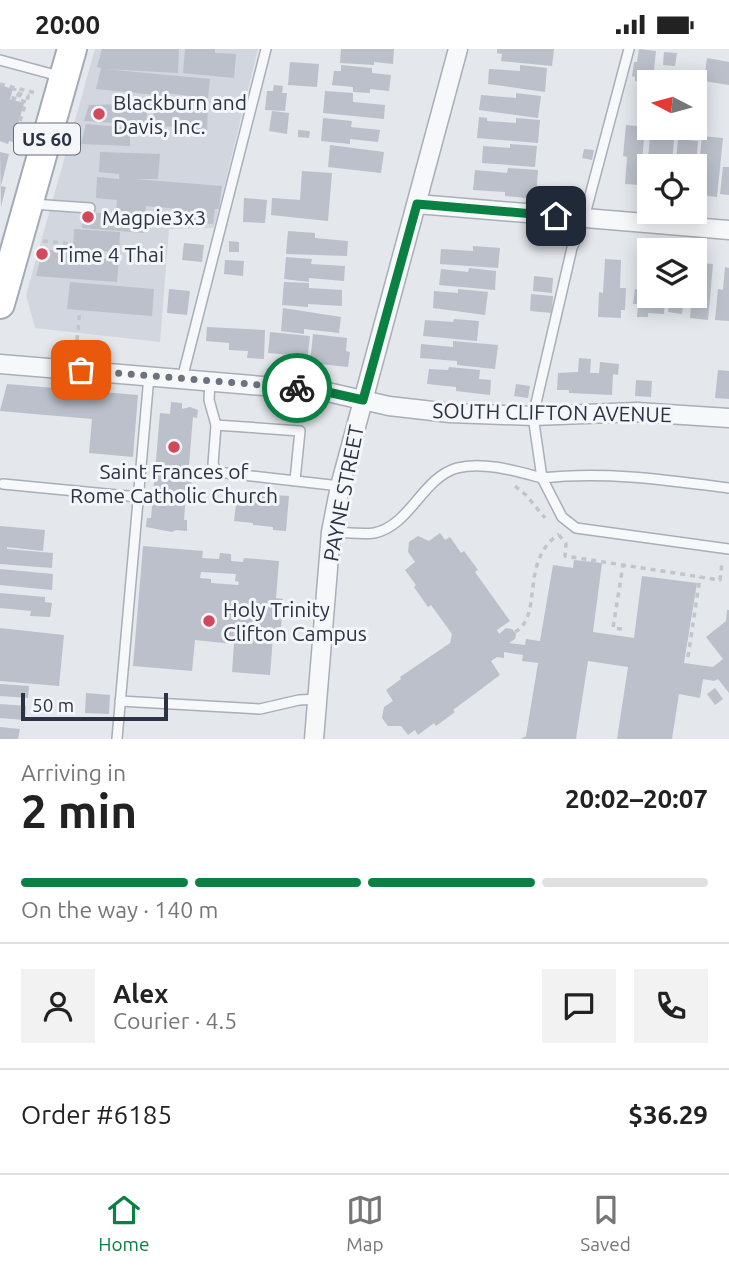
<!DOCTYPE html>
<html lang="en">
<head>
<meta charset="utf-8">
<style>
  body { margin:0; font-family:Ubuntu,sans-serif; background:#f2f2f2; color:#222; height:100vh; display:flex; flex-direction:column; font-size:26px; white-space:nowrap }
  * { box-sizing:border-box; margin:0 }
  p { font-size:23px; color:#767676 }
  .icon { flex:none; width:38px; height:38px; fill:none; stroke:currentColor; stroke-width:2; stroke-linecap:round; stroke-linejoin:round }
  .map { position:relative; height:690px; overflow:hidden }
  .drawer { display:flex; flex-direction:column; background:#fff; flex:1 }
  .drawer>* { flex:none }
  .needle { width:46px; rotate:276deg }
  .controls { position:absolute; left:637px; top:21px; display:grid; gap:14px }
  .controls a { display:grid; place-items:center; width:70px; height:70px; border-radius:0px; background:#fff; box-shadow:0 4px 18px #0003; font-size:35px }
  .scale { position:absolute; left:21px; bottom:18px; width:147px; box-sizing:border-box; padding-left:7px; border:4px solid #2b3445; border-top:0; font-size:19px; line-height:24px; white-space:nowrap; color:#2b3445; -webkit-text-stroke:5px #f4f6f9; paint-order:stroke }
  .pin { position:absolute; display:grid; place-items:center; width:60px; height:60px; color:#fff; margin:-30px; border-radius:14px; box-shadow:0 4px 10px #0006 }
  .courier { position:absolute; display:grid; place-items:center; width:70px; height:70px; margin:-35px; border:5px solid #0b8043; border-radius:50%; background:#fff; color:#222; box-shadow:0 2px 9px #0007 }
  .head em { font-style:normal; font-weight:600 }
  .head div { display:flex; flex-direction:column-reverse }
  .head { display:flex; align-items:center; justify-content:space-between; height:119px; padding:0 21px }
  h1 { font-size:46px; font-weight:600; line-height:52px }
  .bar { display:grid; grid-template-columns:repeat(4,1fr); gap:10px 7px; align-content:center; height:84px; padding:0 21px }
  .bar i { height:9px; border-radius:5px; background:#e0e0e0 }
  .bar .current { background:#0b8043 }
  .bar p { grid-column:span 4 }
  .line { display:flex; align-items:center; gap:18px; padding:0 21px; border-top:2px solid #e0e0e0 }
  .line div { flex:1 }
  .round { display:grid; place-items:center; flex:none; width:74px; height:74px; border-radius:0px; background:#f2f2f2 }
  .status { display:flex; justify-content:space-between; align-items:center; height:49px; padding:0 35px; background:#fff; direction:ltr }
  .status svg { height:19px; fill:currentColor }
  .menu { display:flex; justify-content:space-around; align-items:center; height:98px; border-top:2px solid #e0e0e0; background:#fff; font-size:19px; color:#767676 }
  .menu a { display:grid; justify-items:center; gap:4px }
  .menu .current { color:#0b8043 }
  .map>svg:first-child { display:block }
</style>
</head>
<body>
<div class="status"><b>20:00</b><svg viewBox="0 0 49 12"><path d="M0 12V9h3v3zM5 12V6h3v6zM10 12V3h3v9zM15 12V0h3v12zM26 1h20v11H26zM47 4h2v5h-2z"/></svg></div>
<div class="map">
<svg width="729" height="690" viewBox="0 0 729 690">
  <rect width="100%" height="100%" fill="#e4e7ec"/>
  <!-- built -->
  <polygon fill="#d2d6de" points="95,0 258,0 214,179 169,180 160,293 35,279 26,246"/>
  <!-- building -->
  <g fill="#bbc0ca" fill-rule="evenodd">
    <polygon points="102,0 179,0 178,24 104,20 210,30 208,49 165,44 165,47 96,40 101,19 97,18"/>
    <polygon points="185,0 215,0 215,4 236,5 234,29 183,24"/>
    <polygon points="341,0 394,0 393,15 374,13 374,16 340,14"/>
    <polygon points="497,0 554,0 552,17 501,12 502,5 497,4"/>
    <polygon points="639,0 656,2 653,30 648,29 648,34 635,32 635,28 632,27 634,13 637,13"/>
    <polygon points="664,3 677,4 675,17 663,16"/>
    <polygon points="707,9 729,13 729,36 704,32"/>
    <polygon points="290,13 319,15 317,38 288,36"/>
    <polygon points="341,16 372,19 372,24 391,26 389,42 370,40 370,44 353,43 353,38 332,36 334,22 341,22"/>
    <polygon points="520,16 547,19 545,43 488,35 489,20 520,22"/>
    <polygon points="0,36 13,40 10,50 24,54 13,93 9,92 8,95 0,92"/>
    <polygon points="274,36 283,37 282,44 287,44 285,62 265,61 267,42 273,42"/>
    <polygon points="325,42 353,44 353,53 385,56 384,70 323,64"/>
    <polygon points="516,44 541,47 538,69 479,61 481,46 516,49"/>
    <polygon points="130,51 148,52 146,76 84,72 89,56 130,55"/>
    <polygon points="155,52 208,56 207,81 153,76"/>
    <polygon points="272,62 289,64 287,85 269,82"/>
    <polygon points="479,68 487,69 487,72 516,74 516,69 540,71 538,94 477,89"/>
    <polygon points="323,69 352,72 351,78 380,81 378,93 350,90 350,95 321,92"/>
    <polygon points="86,75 130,79 130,97 81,95"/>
    <polygon points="626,76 645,78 640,136 625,135 627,108 623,107"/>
    <polygon points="298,81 310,82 309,89 298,88"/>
    <polygon points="650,87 674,90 672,113 668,112 668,117 651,117 652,112 648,111"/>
    <polygon points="702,87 723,89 717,148 699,146 703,119 699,118"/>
    <polygon points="678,90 698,92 696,117 676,115"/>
    <polygon points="510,95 537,97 535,118 482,114 483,97 510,99"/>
    <polygon points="330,96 384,103 381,124 328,118"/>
    <polygon points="584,100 594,101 592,111 582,109"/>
    <polygon points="0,103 9,105 1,137 6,138 1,158"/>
    <polygon points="100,103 160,105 158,130 135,130 222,137 219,160 215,160 213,175 178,172 180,160 146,157 144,184 82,179 83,163 116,165 117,151 96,149 97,128 119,130 119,125 99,123"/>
    <polygon points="723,118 729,118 729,146 720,145"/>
    <polygon points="508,119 538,121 536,150 505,147 505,143 473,141 475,121 507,124"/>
    <polygon points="302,122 332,124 328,172 271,166 272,149 300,151"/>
    <polygon points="244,149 267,151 265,174 243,173"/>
    <polygon points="74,180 120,183 119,203 73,201"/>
    <polygon points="288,182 315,184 315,189 348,192 347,207 286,205"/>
    <polygon points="229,192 239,193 239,203 229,203"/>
    <polygon points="184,194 204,196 202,213 182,211"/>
    <polygon points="473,197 500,199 498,219 440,215 441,200 473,202"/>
    <polygon points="43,200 119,209 117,233 36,227"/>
    <polygon points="286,208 312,210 311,215 345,217 344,232 309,229 309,233 284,230"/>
    <polygon points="605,210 621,211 620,239 626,239 625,261 621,261 621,269 598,268 599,243 603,244"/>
    <polygon points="225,211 244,212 243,227 224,225"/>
    <polygon points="644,213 649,213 649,247 665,247 664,265 648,264 648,268 637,268 638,255 633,255 635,240 642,241"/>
    <polygon points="699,214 713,215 708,271 690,269 692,247 696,246"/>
    <polygon points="725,218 729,219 729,272 715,271 718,240 723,241"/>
    <polygon points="469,219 496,222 495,241 439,236 441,220 468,223"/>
    <polygon points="534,227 553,229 552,244 533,242"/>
    <polygon points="70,233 154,240 152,267 67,260"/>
    <polygon points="284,233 309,234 309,239 342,241 342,257 308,255 308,258 282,256"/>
    <polygon points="169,240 190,242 187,266 167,264"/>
    <polygon points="458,240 488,243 485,266 433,259 434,242 458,244"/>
    <polygon points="531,245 553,247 552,264 530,262"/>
    <polygon points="670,247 689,247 688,257 683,257 682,265 668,263"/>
    <polygon points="283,259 341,268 339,284 304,280 304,285 281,282"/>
    <polygon points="454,270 479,272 477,292 423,287 425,271 453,273"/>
    <polygon points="207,278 265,281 264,310 247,309 248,302 229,301 229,294 206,292"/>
    <polygon points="270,283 310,287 307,315 289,313 290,306 268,304"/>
    <polygon points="313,285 347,289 346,302 350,303 348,318 310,314"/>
    <polygon points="453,292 498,296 495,320 457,316 457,312 420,309 421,295 453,298"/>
    <polygon points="579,309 591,310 590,324 599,324 600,313 619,315 618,326 613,325 612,346 569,344 569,341 557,341 558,324 578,323"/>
    <polygon points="449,318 480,321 479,330 491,331 490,346 456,342 456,338 427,335 429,320 448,321"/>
    <polygon points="718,321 729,322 729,350 715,349"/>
    <polygon points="636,331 652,332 651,348 635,347"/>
    <polygon points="7,335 138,346 133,408 89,404 92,370 0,362"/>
    <polygon points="516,335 530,337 528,349 514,347"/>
    <polygon points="171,353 182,354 182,360 190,358 198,361 197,369 193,368 188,428 192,428 190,444 186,444 184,471 187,471 187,482 176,481 172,483 146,478 147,469 151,469 160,364 170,365"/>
    <polygon points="244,444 289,447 286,482 273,481 273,478 253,476 253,474 234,472 237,447 244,447"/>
    <polygon points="0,477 45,481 43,502 7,498 7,500 53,504 52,519 0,515"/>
    <polygon points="440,484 445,491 450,488 461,504 464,502 478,521 475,523 510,572 497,581 499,585 506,579 512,580 516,585 515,590 509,594 525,596 526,590 540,592 553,516 573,519 574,511 602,514 593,583 634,589 642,527 697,534 684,614 713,618 723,610 706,588 726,572 727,561 729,561 729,644 718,630 714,632 703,630 700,649 679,645 672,690 617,690 628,618 588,612 576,690 521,690 526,687 538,614 522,612 523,606 504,603 504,609 497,608 491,612 500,626 453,661 455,663 436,677 434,674 418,686 415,681 408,686 401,677 388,677 382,669 384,658 393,652 386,641 401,630 400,628 450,594 452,585 431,556 428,558 414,538 416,536 405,521 415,513 408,503 409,493 418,487 429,492"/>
    <path d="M143 497 203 502 202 509 219 510 220 504 231 505V512L243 513 244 509 279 512 276 549 283 550V554L280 589 273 588 270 626 232 623 234 595 195 591 192 622 133 617ZM201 523 236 525 235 532 239 533 238 536 211 534V530L200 529Z"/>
    <polygon points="0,520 53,525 52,541 0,536"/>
    <polygon points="0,544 45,548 45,553 52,554 50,568 30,567 31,562 0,559"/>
    <polygon points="0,579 64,586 59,637 0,632"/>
    <polygon points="0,635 29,637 28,649 0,647"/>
    <polygon points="715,639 723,650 715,656 707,645"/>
    <polygon points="86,644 110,646 109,665 85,664"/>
    <polygon points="0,655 26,657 25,671 0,669"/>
    <polygon points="0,678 20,680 18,690 0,690"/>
  </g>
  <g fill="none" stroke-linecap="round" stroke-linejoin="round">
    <!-- lane casing -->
    <g stroke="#a9aeb7" stroke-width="12">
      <g id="lane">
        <polyline points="0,11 59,27"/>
        <polyline points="32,155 90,159"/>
        <polyline points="182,330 266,0"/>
        <polyline points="210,332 209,351 216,376 213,415 217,423 340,437"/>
        <polyline points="216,376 300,382 295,431"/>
        <polyline points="3,435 138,448"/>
        <path d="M729 439C667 431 605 422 542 429L562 468 576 479 729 500"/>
        <path d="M331 483C344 483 361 486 374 484 410 477 422 429 457 419 483 412 516 422 542 429L533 367 572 199 584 169 629 0"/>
        <polyline points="120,652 260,660 299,651 318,650"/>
        <polyline points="117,690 149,327"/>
      </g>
    </g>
    <!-- street casing -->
    <g stroke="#a9aeb7" stroke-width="21">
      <g id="street">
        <polyline points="417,155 729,181"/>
        <polyline points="0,315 323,342 389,357 450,364 533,367 637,363 729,369"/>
        <polyline points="314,690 331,483 340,437 458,0"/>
      </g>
    </g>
    <!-- primary casing -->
    <g stroke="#a3abb8" stroke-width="32">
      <polyline id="primary" points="0,255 72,0"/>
    </g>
    <!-- path -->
    <g stroke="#c2c5cb" stroke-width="3.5" stroke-dasharray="5 5" stroke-linecap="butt">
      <polyline points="0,35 36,44"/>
      <polyline points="73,84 83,85"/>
      <polyline points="14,91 26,53 13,49 14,45 28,49 28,47 14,43 15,39"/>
      <polyline points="43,192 73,195"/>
      <polyline points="76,301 80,261"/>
      <polyline points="515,437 526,446 545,469"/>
      <polyline points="559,486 566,495 565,507 720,531 722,514"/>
      <polyline points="622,580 613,579 623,516"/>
      <path d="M515 583C544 567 519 512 559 485"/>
      <polyline points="688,608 700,528"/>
    </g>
    <!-- lane -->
    <use href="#lane" stroke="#f7f8fa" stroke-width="9"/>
    <!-- street -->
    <use href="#street" stroke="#f7f8fa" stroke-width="18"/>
    <!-- primary -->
    <use href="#primary" stroke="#fff" stroke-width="28"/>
  </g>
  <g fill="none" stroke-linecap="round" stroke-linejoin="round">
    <!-- done -->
    <polyline stroke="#6c737f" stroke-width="7" stroke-dasharray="0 12.6" points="81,321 297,339"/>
    <!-- route -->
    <polyline stroke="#0b8043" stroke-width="9" points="297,339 323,342 363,351 417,155 556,167"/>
  </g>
  <!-- markers -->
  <g fill="#d1495b" stroke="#f4f6f9" stroke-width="2.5">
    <circle cx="99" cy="65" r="7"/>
    <circle cx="88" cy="168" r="7"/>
    <circle cx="42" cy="205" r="7"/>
    <circle cx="174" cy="398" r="7"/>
    <circle cx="209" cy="572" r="7"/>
  </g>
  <g text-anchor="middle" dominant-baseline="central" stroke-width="6" stroke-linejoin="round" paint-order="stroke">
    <!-- shield labels -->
    <rect fill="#f4f6f9" stroke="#676e7b" stroke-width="2" x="14" y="74.5" width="66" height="31" rx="5"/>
    <g font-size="19" font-weight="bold" fill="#2b3445">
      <text x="47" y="90">US 60</text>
    </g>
    <!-- poi labels -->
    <g font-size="21" fill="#2b3445" stroke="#f4f6f9" text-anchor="start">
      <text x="113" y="53">Blackburn and<tspan x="113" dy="24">Davis, Inc.</tspan></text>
      <text x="102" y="168">Magpie3x3</text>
      <text x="56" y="205">Time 4 Thai</text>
      <text x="174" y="422" text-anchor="middle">Saint Frances of<tspan x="174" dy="24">Rome Catholic Church</tspan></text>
      <text x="223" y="560">Holy Trinity<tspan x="223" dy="24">Clifton Campus</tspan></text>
    </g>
    <!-- street labels -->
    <g font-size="21" fill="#2b3445" stroke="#f4f6f9">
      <text transform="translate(552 363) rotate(1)">SOUTH CLIFTON AVENUE</text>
      <text transform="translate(343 444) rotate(-79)">PAYNE STREET</text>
    </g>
  </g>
</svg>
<div class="controls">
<a><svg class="needle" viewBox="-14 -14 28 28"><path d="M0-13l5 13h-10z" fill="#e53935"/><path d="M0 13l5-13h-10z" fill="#767676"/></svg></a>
<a><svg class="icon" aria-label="locate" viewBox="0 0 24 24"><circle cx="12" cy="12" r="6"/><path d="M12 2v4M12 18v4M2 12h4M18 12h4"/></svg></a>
<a><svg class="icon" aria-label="layers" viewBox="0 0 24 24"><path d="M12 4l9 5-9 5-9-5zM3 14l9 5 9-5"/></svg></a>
</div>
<div class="scale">50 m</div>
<div class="pin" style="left:81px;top:321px;background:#ea580c"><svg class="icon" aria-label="bag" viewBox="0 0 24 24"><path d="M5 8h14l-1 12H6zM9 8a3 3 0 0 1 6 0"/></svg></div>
<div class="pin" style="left:556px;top:167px;background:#1f2937"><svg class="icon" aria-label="home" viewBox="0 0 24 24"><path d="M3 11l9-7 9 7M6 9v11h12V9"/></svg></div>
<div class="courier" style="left:297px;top:339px"><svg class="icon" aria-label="bike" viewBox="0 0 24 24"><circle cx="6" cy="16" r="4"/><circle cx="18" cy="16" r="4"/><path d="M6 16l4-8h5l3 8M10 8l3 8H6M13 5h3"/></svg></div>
</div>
<section class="drawer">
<div class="head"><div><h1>2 min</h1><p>Arriving in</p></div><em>20:02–20:07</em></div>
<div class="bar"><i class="current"></i><i class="current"></i><i class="current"></i><i></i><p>On the way · 140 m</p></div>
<div class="line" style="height:126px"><a class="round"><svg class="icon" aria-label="person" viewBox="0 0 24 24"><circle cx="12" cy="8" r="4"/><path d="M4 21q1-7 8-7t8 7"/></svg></a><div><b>Alex</b><p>Courier · 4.5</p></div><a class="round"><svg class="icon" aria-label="chat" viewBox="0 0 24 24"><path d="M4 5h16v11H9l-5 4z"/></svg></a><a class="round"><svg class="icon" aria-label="phone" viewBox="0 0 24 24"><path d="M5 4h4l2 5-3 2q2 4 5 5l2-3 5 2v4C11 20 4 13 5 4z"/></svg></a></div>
<div class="line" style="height:91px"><div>Order #6185</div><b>$36.29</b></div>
</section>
<nav class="menu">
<a class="current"><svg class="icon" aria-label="home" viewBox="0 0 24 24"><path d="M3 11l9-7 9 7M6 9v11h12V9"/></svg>Home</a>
<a><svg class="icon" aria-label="map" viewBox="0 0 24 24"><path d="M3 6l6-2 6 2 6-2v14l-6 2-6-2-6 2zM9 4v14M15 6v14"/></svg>Map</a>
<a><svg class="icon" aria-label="saved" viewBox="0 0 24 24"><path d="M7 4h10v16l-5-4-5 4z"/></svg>Saved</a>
</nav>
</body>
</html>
